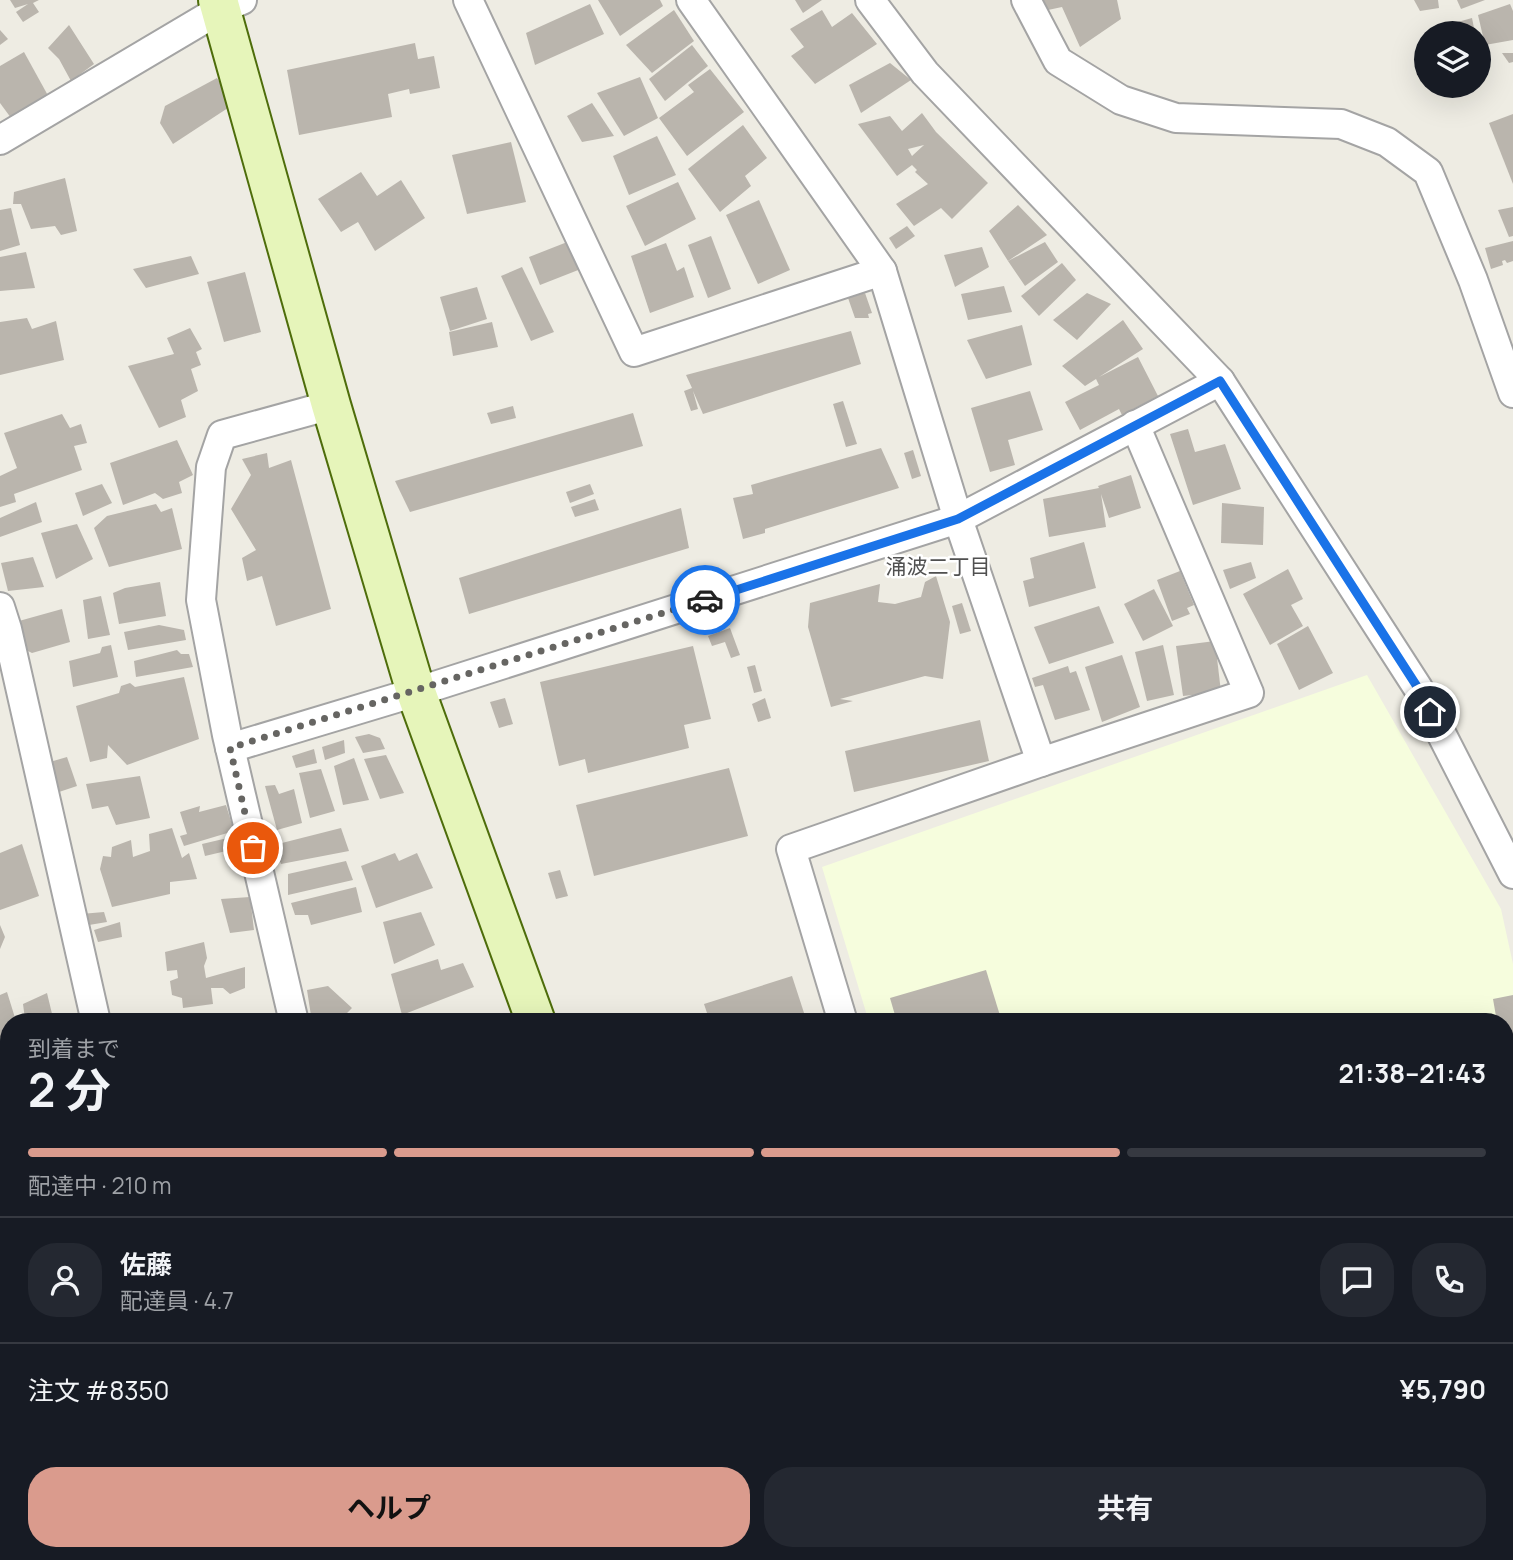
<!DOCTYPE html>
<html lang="ja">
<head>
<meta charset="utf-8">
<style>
  body { margin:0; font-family:Manrope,"Noto Sans JP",sans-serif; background:#242831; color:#f1f3f6; height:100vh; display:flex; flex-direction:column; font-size:26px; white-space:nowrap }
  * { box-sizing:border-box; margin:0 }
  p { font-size:23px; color:#9ea1a6 }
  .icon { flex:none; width:38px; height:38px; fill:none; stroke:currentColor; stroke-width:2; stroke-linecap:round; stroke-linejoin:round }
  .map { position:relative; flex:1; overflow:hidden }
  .details { position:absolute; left:0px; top:1013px; width:1514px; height:548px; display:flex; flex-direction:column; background:#171b24; border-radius:28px 28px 0 0; box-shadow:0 7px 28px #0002 }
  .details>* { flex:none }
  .tools { position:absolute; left:1414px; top:21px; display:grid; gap:14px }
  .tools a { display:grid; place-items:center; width:77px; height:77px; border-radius:50%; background:#171b24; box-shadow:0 7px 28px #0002; font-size:35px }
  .pin { position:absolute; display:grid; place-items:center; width:60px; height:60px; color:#fff; margin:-30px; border:4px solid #fff; border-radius:50%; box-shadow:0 2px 7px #0007 }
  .courier { position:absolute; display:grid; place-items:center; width:70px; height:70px; margin:-35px; border:5px solid #1a73e8; border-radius:50%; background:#fff; color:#222; box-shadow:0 2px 9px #0007 }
  .headline em { font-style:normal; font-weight:700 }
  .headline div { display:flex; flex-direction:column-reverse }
  .headline { display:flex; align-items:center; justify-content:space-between; height:119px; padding:0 28px }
  h1 { font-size:46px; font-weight:700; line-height:52px }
  .bar { display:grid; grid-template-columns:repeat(4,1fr); gap:10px 7px; align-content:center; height:84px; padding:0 28px }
  .bar i { height:9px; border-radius:5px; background:#363941 }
  .bar .active { background:#da9b8d }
  .bar p { grid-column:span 4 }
  .line { display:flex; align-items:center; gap:18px; padding:0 28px; border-top:2px solid #363941 }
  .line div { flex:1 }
  .round { display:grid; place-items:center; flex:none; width:74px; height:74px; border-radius:28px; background:#242831 }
  .action { display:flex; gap:14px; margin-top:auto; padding:14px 28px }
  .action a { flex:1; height:80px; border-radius:28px; background:#da9b8d; color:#111; font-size:28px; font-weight:700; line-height:80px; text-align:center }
  .action a+a { background:#242831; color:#f1f3f6 }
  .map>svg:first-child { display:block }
</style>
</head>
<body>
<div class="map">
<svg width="1513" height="1560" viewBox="0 0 1513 1560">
  <rect width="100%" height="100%" fill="#eeece3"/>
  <!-- education -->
  <polygon fill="#f6fddd" points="1367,675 1501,909 1513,964 1513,1122 1505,1124 1505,1022 869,1022 822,867"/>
  <!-- building -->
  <g fill="#bab5ad" fill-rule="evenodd">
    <polygon points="10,0 39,0 33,3 39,12 23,22 16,12 28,4 15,8"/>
    <polygon points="598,0 660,0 663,6 620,36"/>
    <polygon points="795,0 822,0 803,13"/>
    <polygon points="1041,0 1117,0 1121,19 1080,47 1062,7 1048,10"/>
    <polygon points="1414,0 1438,0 1439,8 1420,11"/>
    <polygon points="1457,0 1485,0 1461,9"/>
    <polygon points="590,4 604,34 535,65 526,33"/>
    <polygon points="1510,4 1513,11 1513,40 1485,45 1478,15"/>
    <polygon points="674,10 694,41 652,73 626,45"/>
    <polygon points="822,10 832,27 852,13 877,44 815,84 791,56 804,47 790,29"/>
    <polygon points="1472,18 1475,33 1449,33 1447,25"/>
    <polygon points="69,25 94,64 71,81 59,59 48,48"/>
    <polygon points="0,30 8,39 0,45"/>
    <polygon points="415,43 418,59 434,56 440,88 410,94 409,89 388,94 392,117 299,135 287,70"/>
    <polygon points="692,45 708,66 665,101 649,79"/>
    <polygon points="24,52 51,101 14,122 0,103 0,66"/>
    <polygon points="1502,53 1513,53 1513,62 1509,63"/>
    <polygon points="890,63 911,80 861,113 849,85"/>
    <polygon points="710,69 744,112 687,156 659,118 694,92 688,85"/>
    <polygon points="640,77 658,118 624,136 597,93"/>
    <polygon points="217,78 234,104 173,144 160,123 165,106"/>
    <polygon points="592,103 614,136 582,142 567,116"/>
    <path d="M922 113 936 132 988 183 952 219 941 208 914 226 896 204 928 184 915 172 917 170 912 165 897 176 858 124 890 116 902 131ZM924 145 912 156 908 149Z"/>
    <polygon points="1513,114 1513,184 1489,123"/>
    <polygon points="743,125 767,158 745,176 751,186 720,212 688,169"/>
    <polygon points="657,136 676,175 629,195 613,156"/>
    <polygon points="511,142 526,202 467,214 452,155"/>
    <polygon points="361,172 377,196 401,180 425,218 375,251 358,222 341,232 318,199"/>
    <polygon points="65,178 77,231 61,235 55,226 31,229 21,204 13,204 14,192"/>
    <polygon points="678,182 696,219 645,246 626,206"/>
    <polygon points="759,200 790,270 758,284 726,215"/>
    <polygon points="1018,205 1047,235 1008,261 1045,242 1058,262 1025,286 1008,261 989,231"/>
    <polygon points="1513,207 1513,236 1509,237 1498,210"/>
    <polygon points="11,208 20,245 0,251 0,210"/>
    <polygon points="907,226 915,236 896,249 889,238"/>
    <polygon points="711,236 731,289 708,298 688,245"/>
    <polygon points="580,237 591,265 540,285 529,257"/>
    <polygon points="1513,241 1513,261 1507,263 1505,260 1502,261 1503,265 1491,269 1485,248"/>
    <polygon points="666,243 677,271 684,267 694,297 650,313 631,256"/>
    <polygon points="982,247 989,267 955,287 944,255"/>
    <polygon points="26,252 35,288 0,291 0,257"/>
    <polygon points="191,256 199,274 146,288 133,269"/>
    <polygon points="1062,263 1076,280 1039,316 1021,296"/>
    <polygon points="522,267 554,332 531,341 501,276"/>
    <polygon points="245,272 261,332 224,342 207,282"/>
    <polygon points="1004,286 1012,312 968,320 961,294"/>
    <polygon points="477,287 487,319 450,331 440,297"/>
    <polygon points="865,293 872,313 868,314 869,318 855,318 848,298"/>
    <polygon points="1087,293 1111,304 1077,340 1053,320"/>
    <polygon points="27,318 32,329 56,321 64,360 0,375 0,322"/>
    <polygon points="1123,320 1143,349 1099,377 1138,357 1158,396 1122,415 1119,409 1080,430 1065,402 1099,385 1096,379 1085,386 1062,366"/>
    <polygon points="492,322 498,347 453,356 449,332"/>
    <polygon points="1022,325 1032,365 986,379 967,340"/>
    <polygon points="190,328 202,349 196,352 201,365 191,369 198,391 181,400 186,417 159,428 128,366 174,354 167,338"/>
    <polygon points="851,331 861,364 703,414 693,391 698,409 691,411 684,391 692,388 686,375"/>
    <polygon points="1030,391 1043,430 1008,440 1015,465 990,472 971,408"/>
    <polygon points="843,401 857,444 846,447 833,404"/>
    <polygon points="513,406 516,418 491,424 487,413"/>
    <polygon points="633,413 643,446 410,512 395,481"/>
    <polygon points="62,414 70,428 81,424 87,443 74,446 82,470 14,494 16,502 0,507 0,476 17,468 4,433"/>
    <polygon points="1188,429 1195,452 1225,444 1241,489 1193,505 1170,434"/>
    <polygon points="177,440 193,475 179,482 182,493 163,499 155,493 123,505 110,463"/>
    <polygon points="881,448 899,488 765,529 765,533 743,539 733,498 753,494 751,485"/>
    <polygon points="913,450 921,476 912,479 904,453"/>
    <polygon points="267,453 269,468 291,460 331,609 276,626 262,576 247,581 242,558 256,550 231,509 251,475 242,459"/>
    <polygon points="1131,475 1141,508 1109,518 1101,494 1106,527 1049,537 1043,499 1099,488 1098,486"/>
    <polygon points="102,484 112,503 83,516 75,493"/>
    <polygon points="590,484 594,494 570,503 566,492"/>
    <polygon points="595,499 599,510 575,517 571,507"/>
    <polygon points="36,502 42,522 0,537 0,518"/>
    <polygon points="1222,503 1264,507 1263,545 1221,543"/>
    <polygon points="156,504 161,512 172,508 182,549 109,567 94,528 107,516"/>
    <polygon points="681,508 689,548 469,614 459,578"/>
    <polygon points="77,524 93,559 56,579 41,533"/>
    <polygon points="1084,542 1096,588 1029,607 1023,581 1034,578 1030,558"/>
    <polygon points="33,557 44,587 8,591 1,563"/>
    <polygon points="1251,562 1256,578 1230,589 1223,570"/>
    <polygon points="1288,569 1303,599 1291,605 1303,626 1270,645 1243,594"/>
    <polygon points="1180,571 1194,605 1187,608 1190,614 1172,621 1157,580"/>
    <polygon points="936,576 950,622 943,679 925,676 840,699 853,701 831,707 808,627 810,603 880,584 878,602 895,604 921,597 925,582"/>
    <polygon points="160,582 166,616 119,624 113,593 125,588"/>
    <polygon points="1154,589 1173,626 1143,641 1124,604"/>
    <polygon points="101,596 110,635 88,639 83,600"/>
    <polygon points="962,603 971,631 960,634 952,606"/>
    <polygon points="1099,606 1114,643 1049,664 1034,627"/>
    <polygon points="62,609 70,642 32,653 24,649 19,621"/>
    <polygon points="159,625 184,630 186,640 128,650 124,632"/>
    <polygon points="1308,626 1333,673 1299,690 1277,644"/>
    <polygon points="730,628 740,655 731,658 725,642 712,646 708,636"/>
    <polygon points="1215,641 1221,692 1183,696 1176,646"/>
    <polygon points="111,645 118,677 73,687 69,661 100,653 102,647"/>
    <polygon points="1163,645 1174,695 1147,701 1135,652"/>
    <polygon points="693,646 711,719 684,725 689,748 588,773 585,759 559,766 540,682"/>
    <polygon points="177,650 181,654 189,654 193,667 136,677 134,661"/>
    <polygon points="1122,655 1140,707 1102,722 1085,667"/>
    <polygon points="755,665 762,691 754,693 747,667"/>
    <polygon points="1068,666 1070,673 1076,671 1090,710 1055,720 1043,685 1035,687 1032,678"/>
    <polygon points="184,677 199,739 127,765 108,745 107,758 90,762 76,706 119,693 121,686 130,683 135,687"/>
    <polygon points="505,698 513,724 499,728 490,702"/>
    <polygon points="765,698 771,718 758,722 752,704"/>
    <polygon points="980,720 989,761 854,792 845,751"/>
    <polygon points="369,734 380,738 385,749 363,753 355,737"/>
    <polygon points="344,740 345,753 325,760 322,747"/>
    <polygon points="314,749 317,763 296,768 292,756"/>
    <polygon points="386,755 404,793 380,799 364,759"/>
    <polygon points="67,757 77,786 50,795 43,764"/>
    <polygon points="354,758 369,800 343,805 334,766"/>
    <polygon points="729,768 748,836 594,876 576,805"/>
    <polygon points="321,769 335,811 310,818 299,773"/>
    <polygon points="140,776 150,818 116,825 108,806 92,809 86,784"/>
    <polygon points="275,785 279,794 294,789 302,823 277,830 265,786"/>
    <polygon points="226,805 234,831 184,846 180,836 187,834 180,812 200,806 199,812"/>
    <polygon points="172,828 182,858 189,853 197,879 170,882 170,894 112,907 100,869 103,856 111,857 112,847 131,840 133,857 150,851 149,834"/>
    <polygon points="341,828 349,851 281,864 274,845"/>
    <polygon points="236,836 239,848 205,856 202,844"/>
    <polygon points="22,844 39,896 0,910 0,853"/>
    <polygon points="395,853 399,861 417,853 433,888 376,908 361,866"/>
    <polygon points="346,861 353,880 288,895 288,874"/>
    <polygon points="560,870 568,896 556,899 548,873"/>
    <polygon points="356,887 362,912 311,925 308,915 295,915 291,903"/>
    <polygon points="250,897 254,930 230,933 221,899"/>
    <polygon points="104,912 107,922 83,926 81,914"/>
    <polygon points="421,912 435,945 394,964 383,922"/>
    <polygon points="120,922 122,937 98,942 94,930"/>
    <polygon points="0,925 5,937 0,949"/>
    <polygon points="204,942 207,958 204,966 206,978 245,967 245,988 230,994 223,988 211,988 213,1004 183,1008 182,998 172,995 170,981 178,978 177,970 167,971 165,952"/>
    <polygon points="438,959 441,970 463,963 474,987 402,1015 391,974"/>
    <polygon points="986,970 1002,1022 897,1022 890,998"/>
    <polygon points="792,976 807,1022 710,1022 704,1004"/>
    <polygon points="328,986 352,1008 345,1015 343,1022 312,1022 307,990"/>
    <polygon points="7,992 16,1021 25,1019 23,1004 47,993 54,1022 9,1022 8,1082 3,1065 0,1066 0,995"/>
    <polygon points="1513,995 1513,1083 1507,1084 1505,1022 1497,1022 1493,999"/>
    <polygon points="271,1014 273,1022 252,1022 251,1015"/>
    <polygon points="217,1017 219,1022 192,1022 192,1019"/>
    <polygon points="4,1176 9,1190 9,1234 0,1237 0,1178"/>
    <polygon points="9,1243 9,1296 6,1296 0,1273 0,1245"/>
    <polygon points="9,1338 9,1374 0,1375 0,1339"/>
    <polygon points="1509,1388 1513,1395 1513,1420 1505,1424 1505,1389"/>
    <polygon points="1513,1430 1513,1459 1508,1462 1505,1455 1505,1434"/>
    <polygon points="1505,1501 1513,1501 1513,1560 1489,1560 1489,1552 1505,1552"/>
    <polygon points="77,1552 124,1552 127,1560 79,1560"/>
    <polygon points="132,1552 153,1552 151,1556 139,1560 133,1560"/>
    <polygon points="167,1552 248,1552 250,1560 169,1560"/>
    <polygon points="336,1552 361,1552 362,1560 335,1560"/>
    <rect x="406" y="1552" width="33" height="8"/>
    <polygon points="891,1552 974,1552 974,1553 951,1560 889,1560 888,1553"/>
    <polygon points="1028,1552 1043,1552 1044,1557 1039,1560 1030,1560"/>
    <polygon points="1051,1552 1097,1552 1102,1560 1054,1560"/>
    <polygon points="1123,1552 1173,1552 1173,1554 1125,1560"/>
    <polygon points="1299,1552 1302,1552 1306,1560 1267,1560 1267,1557"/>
    <polygon points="1336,1552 1386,1552 1388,1560 1339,1560"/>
    <polygon points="1429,1552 1478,1552 1479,1560 1429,1560"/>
    <polygon points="871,1553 873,1560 848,1560 848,1559"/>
  </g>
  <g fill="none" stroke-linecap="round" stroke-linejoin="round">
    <!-- lane casing -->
    <g stroke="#a4a4a4" stroke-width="18">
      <polyline id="lane" points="0,1318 9,1315"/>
    </g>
    <!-- street casing -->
    <g stroke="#a4a4a4" stroke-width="32">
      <g id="street">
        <polyline points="468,0 634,352 882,271"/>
        <polyline points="691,0 882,271 958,519 1041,762 791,849 843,1022"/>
        <polyline points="870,0 925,73 1220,381 1418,688 1513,874"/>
        <polyline points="1026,0 1058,61 1121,100 1176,118 1341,124 1387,142 1428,172 1473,280 1513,393"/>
        <polyline points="0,140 221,9 242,0"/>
        <polyline points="0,607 7,629 96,1022"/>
        <polyline points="230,748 416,692 958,519 1220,381"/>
        <polyline points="1041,762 1249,693 1135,425"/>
        <polyline points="294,1022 227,735 201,600 211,467 222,435 331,405"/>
        <polyline points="0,1477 9,1501"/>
        <polyline points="1505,1485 1513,1482"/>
        <polyline points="379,1552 380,1560"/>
        <polyline points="1004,1552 1006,1560"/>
        <polyline points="1230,1552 1232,1560"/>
        <polyline points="15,1560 28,1556"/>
      </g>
    </g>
    <!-- secondary casing -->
    <g stroke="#4e6d0b" stroke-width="42">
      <g id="secondary">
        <polyline points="218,0 331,405 416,692 536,1022"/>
        <polyline points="736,1552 739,1560"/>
      </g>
    </g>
    <!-- lane -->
    <use href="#lane" stroke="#fff" stroke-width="14"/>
    <!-- street -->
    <use href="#street" stroke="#fff" stroke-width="28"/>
    <!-- secondary -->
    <use href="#secondary" stroke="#e6f5ba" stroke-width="38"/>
  </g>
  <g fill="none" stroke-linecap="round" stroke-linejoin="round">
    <!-- done -->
    <polyline stroke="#666562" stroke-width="7" stroke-dasharray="0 12.6" points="253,848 230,748 705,600"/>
    <!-- route -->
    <polyline stroke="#1a73e8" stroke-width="9" points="705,600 958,519 1220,381 1418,688 1430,712"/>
  </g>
  <g text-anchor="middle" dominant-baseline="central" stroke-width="5" stroke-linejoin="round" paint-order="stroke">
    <!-- neighbourhood labels -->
    <g font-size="21" fill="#505050" stroke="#fff">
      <text x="938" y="566">涌波二丁目</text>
    </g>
  </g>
</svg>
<div class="tools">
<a><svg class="icon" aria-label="layers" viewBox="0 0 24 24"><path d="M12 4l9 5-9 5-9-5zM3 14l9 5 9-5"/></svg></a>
</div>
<div class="pin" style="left:253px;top:848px;background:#ea580c"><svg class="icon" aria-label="bag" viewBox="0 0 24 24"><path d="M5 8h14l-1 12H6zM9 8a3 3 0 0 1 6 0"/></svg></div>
<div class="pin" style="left:1430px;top:712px;background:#1f2937"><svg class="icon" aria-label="home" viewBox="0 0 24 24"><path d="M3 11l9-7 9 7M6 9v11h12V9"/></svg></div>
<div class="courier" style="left:705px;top:600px"><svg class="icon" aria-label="car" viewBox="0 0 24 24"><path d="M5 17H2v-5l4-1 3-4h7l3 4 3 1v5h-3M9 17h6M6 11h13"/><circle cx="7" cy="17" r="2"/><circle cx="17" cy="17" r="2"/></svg></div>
<section class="details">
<div class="headline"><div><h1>2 分</h1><p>到着まで</p></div><em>21:38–21:43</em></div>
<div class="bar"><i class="active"></i><i class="active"></i><i class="active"></i><i></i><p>配達中 · 210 m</p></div>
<div class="line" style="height:126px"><a class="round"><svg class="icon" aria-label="person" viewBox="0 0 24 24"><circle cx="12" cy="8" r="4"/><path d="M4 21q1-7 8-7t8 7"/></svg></a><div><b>佐藤</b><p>配達員 · 4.7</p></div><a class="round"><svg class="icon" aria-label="chat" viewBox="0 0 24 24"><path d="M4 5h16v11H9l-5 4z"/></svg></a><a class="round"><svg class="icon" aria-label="phone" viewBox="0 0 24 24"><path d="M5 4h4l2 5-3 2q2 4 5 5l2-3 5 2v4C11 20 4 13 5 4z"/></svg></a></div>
<div class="line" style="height:91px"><div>注文 #8350</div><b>¥5,790</b></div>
<div class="action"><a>ヘルプ</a><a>共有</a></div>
</section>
</div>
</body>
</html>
